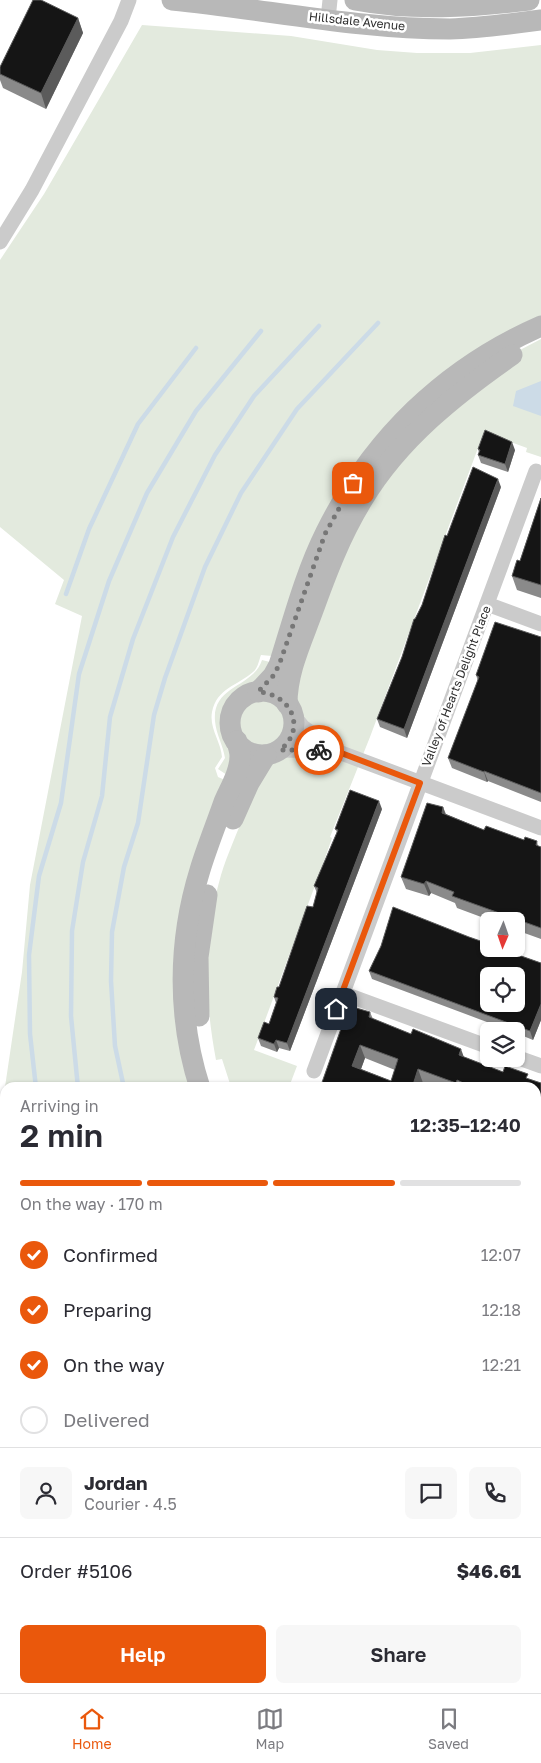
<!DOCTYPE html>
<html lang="en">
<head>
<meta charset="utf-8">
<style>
  body { margin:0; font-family:"Golos Text",sans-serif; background:#f7f7f7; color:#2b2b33; height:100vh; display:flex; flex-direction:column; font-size:19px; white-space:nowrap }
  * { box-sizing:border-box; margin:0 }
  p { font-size:16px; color:#7c7c81 }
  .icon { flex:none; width:28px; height:28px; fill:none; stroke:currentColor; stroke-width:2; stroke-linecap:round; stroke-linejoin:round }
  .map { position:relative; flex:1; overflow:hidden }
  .details { position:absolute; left:0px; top:1082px; width:541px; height:611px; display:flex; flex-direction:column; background:#fff; border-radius:15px 15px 0 0; box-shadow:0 1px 4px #0004 }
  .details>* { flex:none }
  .needle { width:32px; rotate:182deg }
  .controls { position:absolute; left:480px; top:912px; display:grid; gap:10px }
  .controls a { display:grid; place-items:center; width:45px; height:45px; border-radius:8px; background:#fff; box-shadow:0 1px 4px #0004; font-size:25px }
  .pin { position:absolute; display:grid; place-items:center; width:42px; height:42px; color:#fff; margin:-21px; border-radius:10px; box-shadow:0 2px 8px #0006 }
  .courier { position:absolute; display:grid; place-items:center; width:50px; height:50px; margin:-25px; border:4px solid #ea580c; border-radius:50%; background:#fff; color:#222; box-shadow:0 1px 6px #0007 }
  .headline em { font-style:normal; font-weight:600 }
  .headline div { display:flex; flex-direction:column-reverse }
  .headline { display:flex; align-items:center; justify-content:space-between; height:85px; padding:0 20px }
  h1 { font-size:32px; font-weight:600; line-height:38px }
  .bar { display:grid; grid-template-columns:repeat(4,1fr); gap:8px 5px; align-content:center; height:60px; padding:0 20px }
  .bar i { height:6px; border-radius:4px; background:#e1e1e2 }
  .bar .current { background:#ea580c }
  .bar p { grid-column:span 4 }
  .line { display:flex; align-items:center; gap:12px; padding:0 20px; border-top:1px solid #e1e1e2 }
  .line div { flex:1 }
  .round { display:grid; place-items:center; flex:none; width:52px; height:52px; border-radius:8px; background:#f7f7f7 }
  ol { padding:0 20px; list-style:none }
  li { display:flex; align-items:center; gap:15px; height:55px }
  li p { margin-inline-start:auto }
  li .icon { padding:5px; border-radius:50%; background:#ea580c; color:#fff; stroke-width:4 }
  li:last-child { color:#7c7c81 }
  li i { width:28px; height:28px; border:2px solid #e1e1e2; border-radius:50% }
  .primary-button { display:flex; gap:10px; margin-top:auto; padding:10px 20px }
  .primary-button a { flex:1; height:58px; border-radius:8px; background:#ea580c; color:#fff; font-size:20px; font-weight:600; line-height:58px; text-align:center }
  .primary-button a+a { background:#f7f7f7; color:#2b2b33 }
  .menu { display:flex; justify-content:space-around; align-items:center; height:70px; border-top:1px solid #e1e1e2; background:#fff; font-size:14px; color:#7c7c81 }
  .menu a { display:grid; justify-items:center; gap:2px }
  .menu .current { color:#ea580c }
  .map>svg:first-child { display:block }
</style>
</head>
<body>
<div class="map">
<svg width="541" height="1693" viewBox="0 0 541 1693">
  <rect width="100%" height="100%" fill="#fff"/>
  <!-- green -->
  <g fill="#e3eade">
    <path d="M142 25 291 36 377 50 417 53H470L541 45V316L464 359 272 656 261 655C259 660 258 668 253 672 237 686 217 688 212 712 209 728 221 742 222 757L215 768 218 777 225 780 192 869V1087H5L22 972 30 885 82 616 55 604 64 580 0 527V260L44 194Z"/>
    <path d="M541 339V457L526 452 527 448 484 432 370 737 330 837 332 838 323 864 254 1050 297 1066 289 1087H231L222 1059 216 1060C204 996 203 938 221 875 227 855 237 834 244 814L227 775 218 769 225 758C223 745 216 734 215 721 212 685 253 688 262 660L270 662 384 468 520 350Z"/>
    <polygon points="536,1364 541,1364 541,1538 536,1537"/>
  </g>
  <!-- water -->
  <g fill="#ccdbe7">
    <polygon points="541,381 541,416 513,406 516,391"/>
    <polygon points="536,1588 541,1588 541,1693 485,1693 485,1689 536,1689"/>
  </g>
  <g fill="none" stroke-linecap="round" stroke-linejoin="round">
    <!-- stream -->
    <g stroke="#ccdbe7" stroke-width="4.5">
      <polyline points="66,594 89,529 138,424 196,348"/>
      <polyline points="36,1088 30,1034 29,955 39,876 61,803 79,674 109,581 147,493 196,411 261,331"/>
      <polyline points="78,1088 71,1016 72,931 83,862 102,796 110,717 133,639 173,537 215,455 254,396 319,326"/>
      <polyline points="124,1088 115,1046 111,981 112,932 124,867 138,823 154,715 165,678 205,567 241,493 297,409 378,323"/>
      <polyline points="536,1303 541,1303"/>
      <polyline points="536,1444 541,1444"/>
      <polyline points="536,1487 541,1488"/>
      <polyline points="536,1530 541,1530"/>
    </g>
    <!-- street -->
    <g stroke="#cbcbcb" stroke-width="15">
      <polyline points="328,19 330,0"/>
      <polyline points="0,242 32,190 121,21 129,0"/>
      <polyline points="487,604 541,624"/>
      <polyline points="293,715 303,727 336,751"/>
      <polyline points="281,750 336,751 541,828"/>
      <polyline points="342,993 489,1047"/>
      <polyline points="516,1057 541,1066"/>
      <polyline points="314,1071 536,471"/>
    </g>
    <!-- secondary -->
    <g stroke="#b8b8b8" stroke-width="21">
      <path d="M172 0C264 9 357 29 450 29 481 28 511 24 541 20"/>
      <path d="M355 0C413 11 471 7 529 0"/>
      <circle cx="262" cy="723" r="32"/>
      <path d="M258 692 273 676 279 665C293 621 305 574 326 532 372 439 445 368 541 326"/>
      <path d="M287 704C287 672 301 643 312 613 326 574 341 534 363 499 399 439 456 394 512 355"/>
      <polyline points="233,819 249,783 266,755"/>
      <polyline points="199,1016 198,957 207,895"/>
      <path d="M200 1088C177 1017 178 941 200 870 207 847 216 825 224 802 230 788 240 772 240 756 240 751 238 746 237 741"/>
      <polyline points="536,1339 541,1339"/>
    </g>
    <!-- rail casing -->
    <g stroke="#838383" stroke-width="5.5">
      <g id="rail">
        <polyline points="0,1608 5,1610"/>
        <polyline points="0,1619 5,1621"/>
        <polyline points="152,1689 162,1693"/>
        <polyline points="176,1689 185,1693"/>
      </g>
    </g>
    <!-- rail -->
    <use href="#rail" stroke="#fff" stroke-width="4" stroke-dasharray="11" stroke-linecap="butt"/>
  </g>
  <!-- wall -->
  <g fill="#8a8a8a" fill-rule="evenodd">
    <polygon points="78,18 83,33 46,109 3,88 0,80 0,67"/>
    <polygon points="478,449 515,450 508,472 481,463 478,455 479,453"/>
    <polygon points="501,487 407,738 380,727 377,719 402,657 415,619 422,605 447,536"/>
    <polygon points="541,498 541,598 517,590 512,576 520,561"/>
    <polygon points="541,637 541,802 488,781 487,782 452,768 448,758 478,681 476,675"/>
    <polygon points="443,807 446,814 484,830 524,840 537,841 538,846 541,847 541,939 516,930 516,921 492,921 457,908 455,903 431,893 429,896 406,889 401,877"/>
    <polygon points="382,809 290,1051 279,1048 277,1052 261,1046 258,1038 269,1024 276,1003 274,997 279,987 313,907 317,893 314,886 337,832 335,829"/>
    <polygon points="469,937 541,963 541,1020 533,1040 516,1033 516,1031 511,1031 372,979 369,971"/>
    <path d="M370 1012 373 1019 464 1057 503 1072 541 1083V1126L536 1124V1088H436L423 1083 421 1088H320ZM365 1058 395 1070 391 1081 361 1069Z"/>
    <polygon points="536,1152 541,1154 541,1240 537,1239 536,1241"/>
  </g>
  <!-- shaded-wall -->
  <g fill="#5b5b5b">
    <polygon points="78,18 83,33 46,109 41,93"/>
    <polygon points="512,442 515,450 508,472 505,464"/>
    <polygon points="498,479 501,487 407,738 404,729"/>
    <polygon points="484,771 488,781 487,782 484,772"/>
    <polygon points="379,801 382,809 290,1051 287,1043"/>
    <polygon points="443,807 447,819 442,813"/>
    <polygon points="426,881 431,893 429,896 424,884"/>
    <polygon points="541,1004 541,1020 533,1040 530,1031"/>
    <polygon points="276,1040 279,1048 277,1052 274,1044"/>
    <polygon points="360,1045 365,1058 357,1080 352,1066"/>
    <polygon points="461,1049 466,1063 459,1055"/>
    <polygon points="418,1069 423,1083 421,1088 412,1088"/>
    <polygon points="457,1080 459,1088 458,1088 456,1083"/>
  </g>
  <!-- building -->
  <g fill="#151515" stroke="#5b5b5b" fill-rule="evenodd">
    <polygon points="33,0 41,0 78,18 41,93 0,74 0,67"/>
    <polygon points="485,430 512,442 505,464 478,455 480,450 478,449"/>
    <polygon points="473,467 498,479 404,729 377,719 402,657 414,619 415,619 422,605 445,535 447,536"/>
    <polygon points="541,498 541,585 512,576 517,560 520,561"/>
    <polygon points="495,622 541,637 541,793 484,771 484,772 448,758 479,677 476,675"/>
    <polygon points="350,790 379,801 287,1043 276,1040 274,1044 258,1038 264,1022 269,1024 278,998 274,997 277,987 279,987 307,906 313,907 318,888 314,886 338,830 335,829"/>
    <polygon points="427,803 443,807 442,813 484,830 486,826 524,840 525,837 537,841 536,845 541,847 541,928 452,896 454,892 426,881 424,884 401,877"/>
    <path d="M393 907 469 937 489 944V949H501L541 963V1004L530 1031 369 971 381 946ZM489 976H516V1004H489Z"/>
    <path d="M349 1006 370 1012 369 1017 411 1034 413 1029 461 1049 459 1055 503 1072 505 1066 528 1074 526 1078 541 1083V1114L536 1112V1088H474L457 1080 456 1083 418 1069 412 1088H320ZM360 1045 398 1059 391 1081 352 1066Z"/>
    <polygon points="536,1152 541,1154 541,1229 536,1227"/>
  </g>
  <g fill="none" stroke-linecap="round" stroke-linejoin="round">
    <!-- done -->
    <path stroke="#777" stroke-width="5" stroke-dasharray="0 9" d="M319 750H280C308 728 290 693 258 692L273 676 279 665 325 534 353 483"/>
    <!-- route -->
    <polyline stroke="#ea580c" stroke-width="6" points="319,750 336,751 420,783 336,1009"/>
  </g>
  <g text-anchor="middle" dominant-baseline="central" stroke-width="5" stroke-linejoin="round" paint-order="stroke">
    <!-- street labels -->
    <g font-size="12" fill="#2e2e2e" stroke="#fff">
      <text transform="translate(357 21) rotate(6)">Hillsdale Avenue</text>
      <text transform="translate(456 686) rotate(-69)">Valley of Hearts Delight Place</text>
    </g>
  </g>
</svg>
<div class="controls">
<a><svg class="needle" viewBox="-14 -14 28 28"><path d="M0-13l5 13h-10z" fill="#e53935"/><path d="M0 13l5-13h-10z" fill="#7c7c81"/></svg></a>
<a><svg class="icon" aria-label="locate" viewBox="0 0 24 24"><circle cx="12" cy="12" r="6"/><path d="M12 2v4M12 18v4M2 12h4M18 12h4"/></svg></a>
<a><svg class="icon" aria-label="layers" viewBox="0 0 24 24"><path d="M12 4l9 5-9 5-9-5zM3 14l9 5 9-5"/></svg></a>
</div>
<div class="pin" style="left:353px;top:483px;background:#ea580c"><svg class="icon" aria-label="bag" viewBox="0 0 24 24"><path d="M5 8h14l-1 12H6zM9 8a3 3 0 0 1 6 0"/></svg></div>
<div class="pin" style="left:336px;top:1009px;background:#1f2937"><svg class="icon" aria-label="home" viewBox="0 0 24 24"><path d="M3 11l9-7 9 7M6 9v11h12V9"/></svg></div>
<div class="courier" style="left:319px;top:750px"><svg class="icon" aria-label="bike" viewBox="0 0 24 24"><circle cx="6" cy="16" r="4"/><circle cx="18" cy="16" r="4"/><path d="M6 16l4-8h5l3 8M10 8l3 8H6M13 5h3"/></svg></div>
<section class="details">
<div class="headline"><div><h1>2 min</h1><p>Arriving in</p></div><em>12:35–12:40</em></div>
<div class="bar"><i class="current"></i><i class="current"></i><i class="current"></i><i></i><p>On the way · 170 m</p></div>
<ol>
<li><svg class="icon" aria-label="check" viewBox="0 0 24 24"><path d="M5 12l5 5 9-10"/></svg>Confirmed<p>12:07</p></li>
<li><svg class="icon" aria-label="check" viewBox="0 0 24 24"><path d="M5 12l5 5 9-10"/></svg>Preparing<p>12:18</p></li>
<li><svg class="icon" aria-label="check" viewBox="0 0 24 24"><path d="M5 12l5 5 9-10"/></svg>On the way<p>12:21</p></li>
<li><i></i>Delivered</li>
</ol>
<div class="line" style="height:90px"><a class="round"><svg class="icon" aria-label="person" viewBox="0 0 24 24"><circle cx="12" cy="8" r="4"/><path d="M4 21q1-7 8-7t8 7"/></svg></a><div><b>Jordan</b><p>Courier · 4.5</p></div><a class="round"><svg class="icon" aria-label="chat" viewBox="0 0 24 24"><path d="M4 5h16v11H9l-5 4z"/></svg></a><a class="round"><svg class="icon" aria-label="phone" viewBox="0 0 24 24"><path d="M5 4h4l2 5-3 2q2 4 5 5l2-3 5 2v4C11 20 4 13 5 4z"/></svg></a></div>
<div class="line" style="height:65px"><div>Order #5106</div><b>$46.61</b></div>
<div class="primary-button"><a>Help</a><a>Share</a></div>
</section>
</div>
<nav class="menu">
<a class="current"><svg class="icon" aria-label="home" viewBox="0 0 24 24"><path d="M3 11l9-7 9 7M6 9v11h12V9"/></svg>Home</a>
<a><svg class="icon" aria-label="map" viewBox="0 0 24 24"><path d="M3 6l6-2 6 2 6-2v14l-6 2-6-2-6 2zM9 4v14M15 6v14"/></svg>Map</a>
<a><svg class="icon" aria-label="saved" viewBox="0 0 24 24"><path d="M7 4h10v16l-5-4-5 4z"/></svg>Saved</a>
</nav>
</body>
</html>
